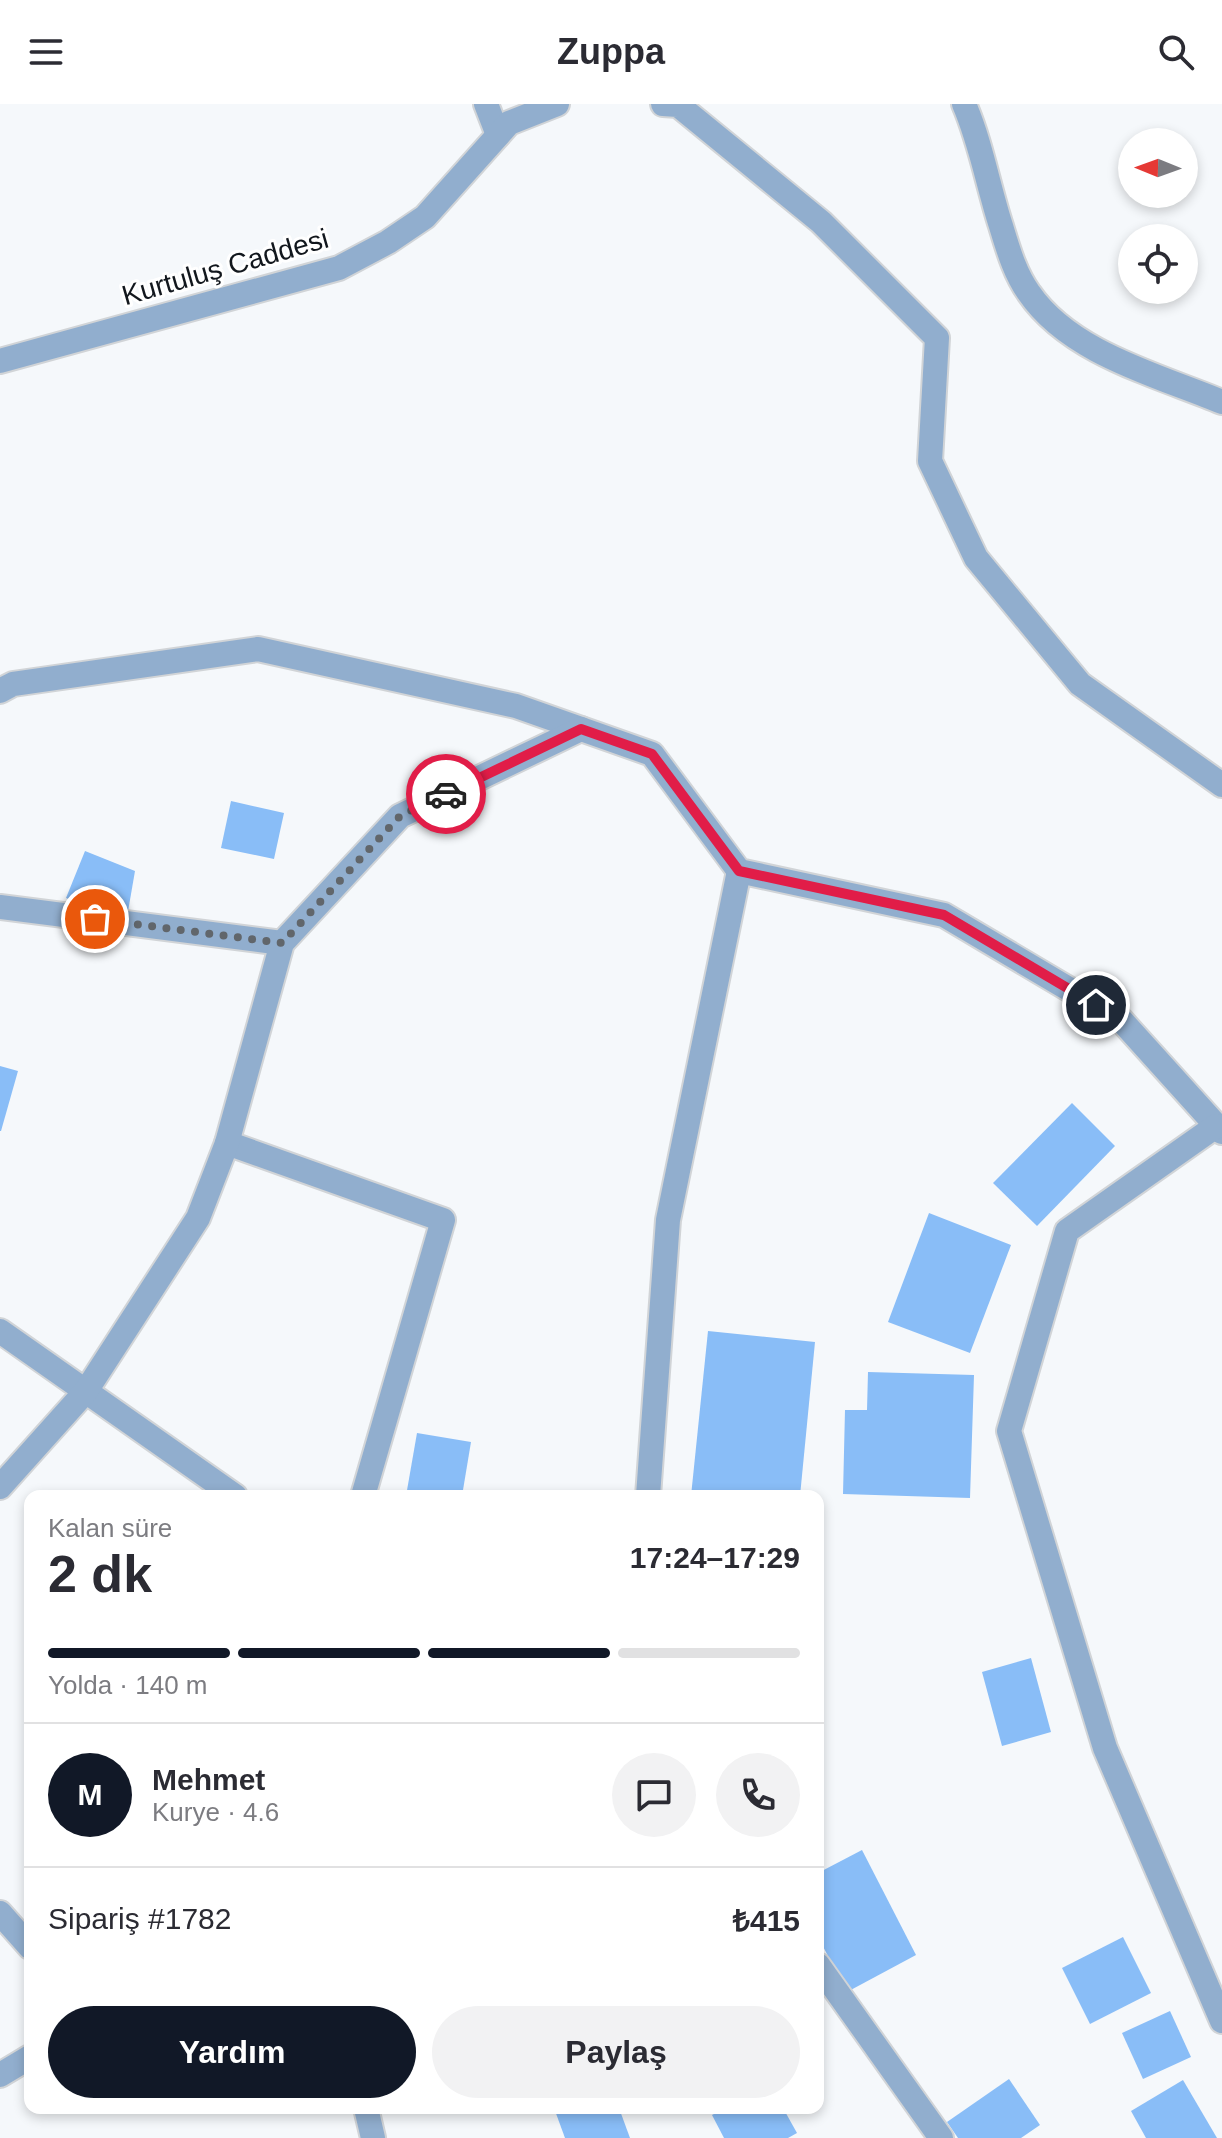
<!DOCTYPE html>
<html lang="tr">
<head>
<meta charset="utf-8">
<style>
  body { margin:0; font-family:Helvetica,sans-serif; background:#f2f2f3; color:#2b2b33; height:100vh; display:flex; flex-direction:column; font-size:30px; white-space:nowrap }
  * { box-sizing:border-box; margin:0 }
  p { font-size:26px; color:#7c7c81 }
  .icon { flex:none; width:44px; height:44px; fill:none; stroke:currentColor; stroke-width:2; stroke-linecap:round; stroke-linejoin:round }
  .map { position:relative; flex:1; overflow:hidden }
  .sheet { position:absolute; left:24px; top:1386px; width:800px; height:624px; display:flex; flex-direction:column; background:#fff; border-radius:16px; box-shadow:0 4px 12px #0003 }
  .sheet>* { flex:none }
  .needle { width:52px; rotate:271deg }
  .controls { position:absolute; left:1118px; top:24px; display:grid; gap:16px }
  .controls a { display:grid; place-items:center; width:80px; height:80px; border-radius:50%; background:#fff; box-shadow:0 4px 12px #0003; font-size:40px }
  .pin { position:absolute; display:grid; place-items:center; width:68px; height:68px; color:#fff; margin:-34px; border:4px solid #fff; border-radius:50%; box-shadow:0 2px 8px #0007 }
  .courier { position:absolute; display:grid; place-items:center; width:80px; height:80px; margin:-40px; border:6px solid #e11d48; border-radius:50%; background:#fff; color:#222; box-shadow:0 2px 10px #0007 }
  .summary em { font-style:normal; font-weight:700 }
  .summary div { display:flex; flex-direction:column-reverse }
  .summary { display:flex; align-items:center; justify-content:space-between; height:136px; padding:0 24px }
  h1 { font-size:52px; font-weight:700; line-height:60px }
  .bar { display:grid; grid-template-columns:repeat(4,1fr); gap:12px 8px; align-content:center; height:96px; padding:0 24px }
  .bar i { height:10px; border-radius:6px; background:#e1e1e2 }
  .bar .on { background:#111827 }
  .bar p { grid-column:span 4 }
  .line { display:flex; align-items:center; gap:20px; padding:0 24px; border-top:2px solid #e1e1e2 }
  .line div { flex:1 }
  .round { display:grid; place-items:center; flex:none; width:84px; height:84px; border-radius:42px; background:#f2f2f3 }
  .action { display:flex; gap:16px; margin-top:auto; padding:16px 24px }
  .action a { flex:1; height:92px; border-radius:48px; background:#111827; color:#fff; font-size:32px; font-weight:700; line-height:92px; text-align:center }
  .action a+a { background:#f2f2f3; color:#2b2b33 }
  header { display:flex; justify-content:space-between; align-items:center; height:104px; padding:0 24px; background:#fff; font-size:36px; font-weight:700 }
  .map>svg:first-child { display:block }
</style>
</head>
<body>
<header><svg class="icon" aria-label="menu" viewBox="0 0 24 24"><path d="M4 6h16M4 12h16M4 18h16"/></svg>Zuppa<svg class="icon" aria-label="search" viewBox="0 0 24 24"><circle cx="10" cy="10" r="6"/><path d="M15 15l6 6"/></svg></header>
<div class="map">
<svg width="1222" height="2034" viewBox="0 0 1222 2034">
  <rect width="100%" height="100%" fill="#f5f8fb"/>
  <!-- building -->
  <g fill="#89bdf7">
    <polygon points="231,697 284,709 274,755 221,744"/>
    <polygon points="85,747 135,767 126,819 66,794"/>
    <polygon points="0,962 18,967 1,1027 0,1027"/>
    <polygon points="1072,999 1115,1042 1037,1122 993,1079"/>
    <polygon points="929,1109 1011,1141 970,1249 888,1218"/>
    <polygon points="708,1227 815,1238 800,1392 691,1392"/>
    <polygon points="868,1268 974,1271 970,1394 843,1390 845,1306 867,1306"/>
    <polygon points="417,1329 471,1338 462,1392 406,1392"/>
    <polygon points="1031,1554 1051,1628 1002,1642 982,1568"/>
    <polygon points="862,1746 916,1851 847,1888 818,1833 818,1769"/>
    <polygon points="1123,1833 1151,1889 1090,1920 1062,1864"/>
    <polygon points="1170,1907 1191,1953 1143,1975 1122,1929"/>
    <polygon points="1009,1975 1040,2021 1021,2034 958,2034 947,2018"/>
    <polygon points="1183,1976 1217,2034 1146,2034 1131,2007"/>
    <polygon points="554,2004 619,2004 630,2034 565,2034"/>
    <polygon points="725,2004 783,2004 797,2029 788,2034 724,2034 712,2011"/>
  </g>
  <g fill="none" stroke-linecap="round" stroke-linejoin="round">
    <!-- minor casing -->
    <g stroke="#d1d4d7" stroke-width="28">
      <g id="minor">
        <polyline points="486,0 498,31"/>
        <polyline points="663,0 678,1 821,118 937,234 930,357 976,454 1080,580 1222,681"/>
        <path d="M964 0C981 39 988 82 1001 122 1008 145 1015 170 1029 189 1070 249 1157 271 1222 298"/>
        <polyline points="0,257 339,164 388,138 425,113 509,19 557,0"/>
        <polyline points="0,587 13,580 258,545 516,602 652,650 739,767 944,811 1121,916 1222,1028"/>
        <polyline points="0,803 282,839"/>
        <polyline points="1216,1022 1067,1127 1009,1327 1105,1644 1222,1917"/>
        <polyline points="227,1039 443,1116 363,1392"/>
        <polyline points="0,1227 235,1392"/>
        <polyline points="0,1383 86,1287 198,1114 227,1039 282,839 400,712 581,625"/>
        <polyline points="648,1392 668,1116 739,767"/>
        <polyline points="0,1809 30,1843"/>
        <polyline points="818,1861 941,2034"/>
        <polyline points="0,1971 30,1953"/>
        <polyline points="366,2004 373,2034"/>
      </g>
    </g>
    <!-- minor -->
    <use href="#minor" stroke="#91aece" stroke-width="24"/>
  </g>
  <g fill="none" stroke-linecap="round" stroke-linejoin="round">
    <!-- done -->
    <polyline stroke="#61666b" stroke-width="8" stroke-dasharray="0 14.4" points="95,815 282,839 400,712 446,690"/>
    <!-- route -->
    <polyline stroke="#e11d48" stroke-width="10" points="446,690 581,625 652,650 739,767 944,811 1096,901"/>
  </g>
  <g text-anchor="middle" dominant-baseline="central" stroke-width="6" stroke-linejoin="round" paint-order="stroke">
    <!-- street labels -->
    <g font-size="28" fill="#12171d" stroke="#fff">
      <text transform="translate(225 163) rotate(-16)">Kurtuluş Caddesi</text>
    </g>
  </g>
</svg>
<div class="controls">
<a><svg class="needle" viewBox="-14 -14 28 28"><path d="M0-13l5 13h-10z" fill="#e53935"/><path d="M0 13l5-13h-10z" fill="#7c7c81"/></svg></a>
<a><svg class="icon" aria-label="locate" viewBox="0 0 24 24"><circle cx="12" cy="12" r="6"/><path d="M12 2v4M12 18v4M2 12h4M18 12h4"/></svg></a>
</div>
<div class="pin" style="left:95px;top:815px;background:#ea580c"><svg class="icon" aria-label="bag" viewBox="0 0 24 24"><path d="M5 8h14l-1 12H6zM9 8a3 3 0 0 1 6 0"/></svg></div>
<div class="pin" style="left:1096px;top:901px;background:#1f2937"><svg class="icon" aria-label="home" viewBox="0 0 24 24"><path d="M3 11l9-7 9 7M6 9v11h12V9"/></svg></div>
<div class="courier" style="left:446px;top:690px"><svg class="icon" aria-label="car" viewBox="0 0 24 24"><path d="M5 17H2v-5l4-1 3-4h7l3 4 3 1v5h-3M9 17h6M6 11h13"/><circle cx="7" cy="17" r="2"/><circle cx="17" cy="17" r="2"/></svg></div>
<section class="sheet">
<div class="summary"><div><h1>2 dk</h1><p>Kalan süre</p></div><em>17:24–17:29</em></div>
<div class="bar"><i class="on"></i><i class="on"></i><i class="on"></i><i></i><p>Yolda · 140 m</p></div>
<div class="line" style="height:144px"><b class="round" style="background:#111827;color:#fff">M</b><div><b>Mehmet</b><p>Kurye · 4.6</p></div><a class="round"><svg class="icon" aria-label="chat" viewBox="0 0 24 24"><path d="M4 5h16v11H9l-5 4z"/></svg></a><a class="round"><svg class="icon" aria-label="phone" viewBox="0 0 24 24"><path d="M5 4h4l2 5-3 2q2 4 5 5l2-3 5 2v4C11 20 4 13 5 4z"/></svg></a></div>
<div class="line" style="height:104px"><div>Sipariş #1782</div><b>₺415</b></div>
<div class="action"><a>Yardım</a><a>Paylaş</a></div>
</section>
</div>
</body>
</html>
